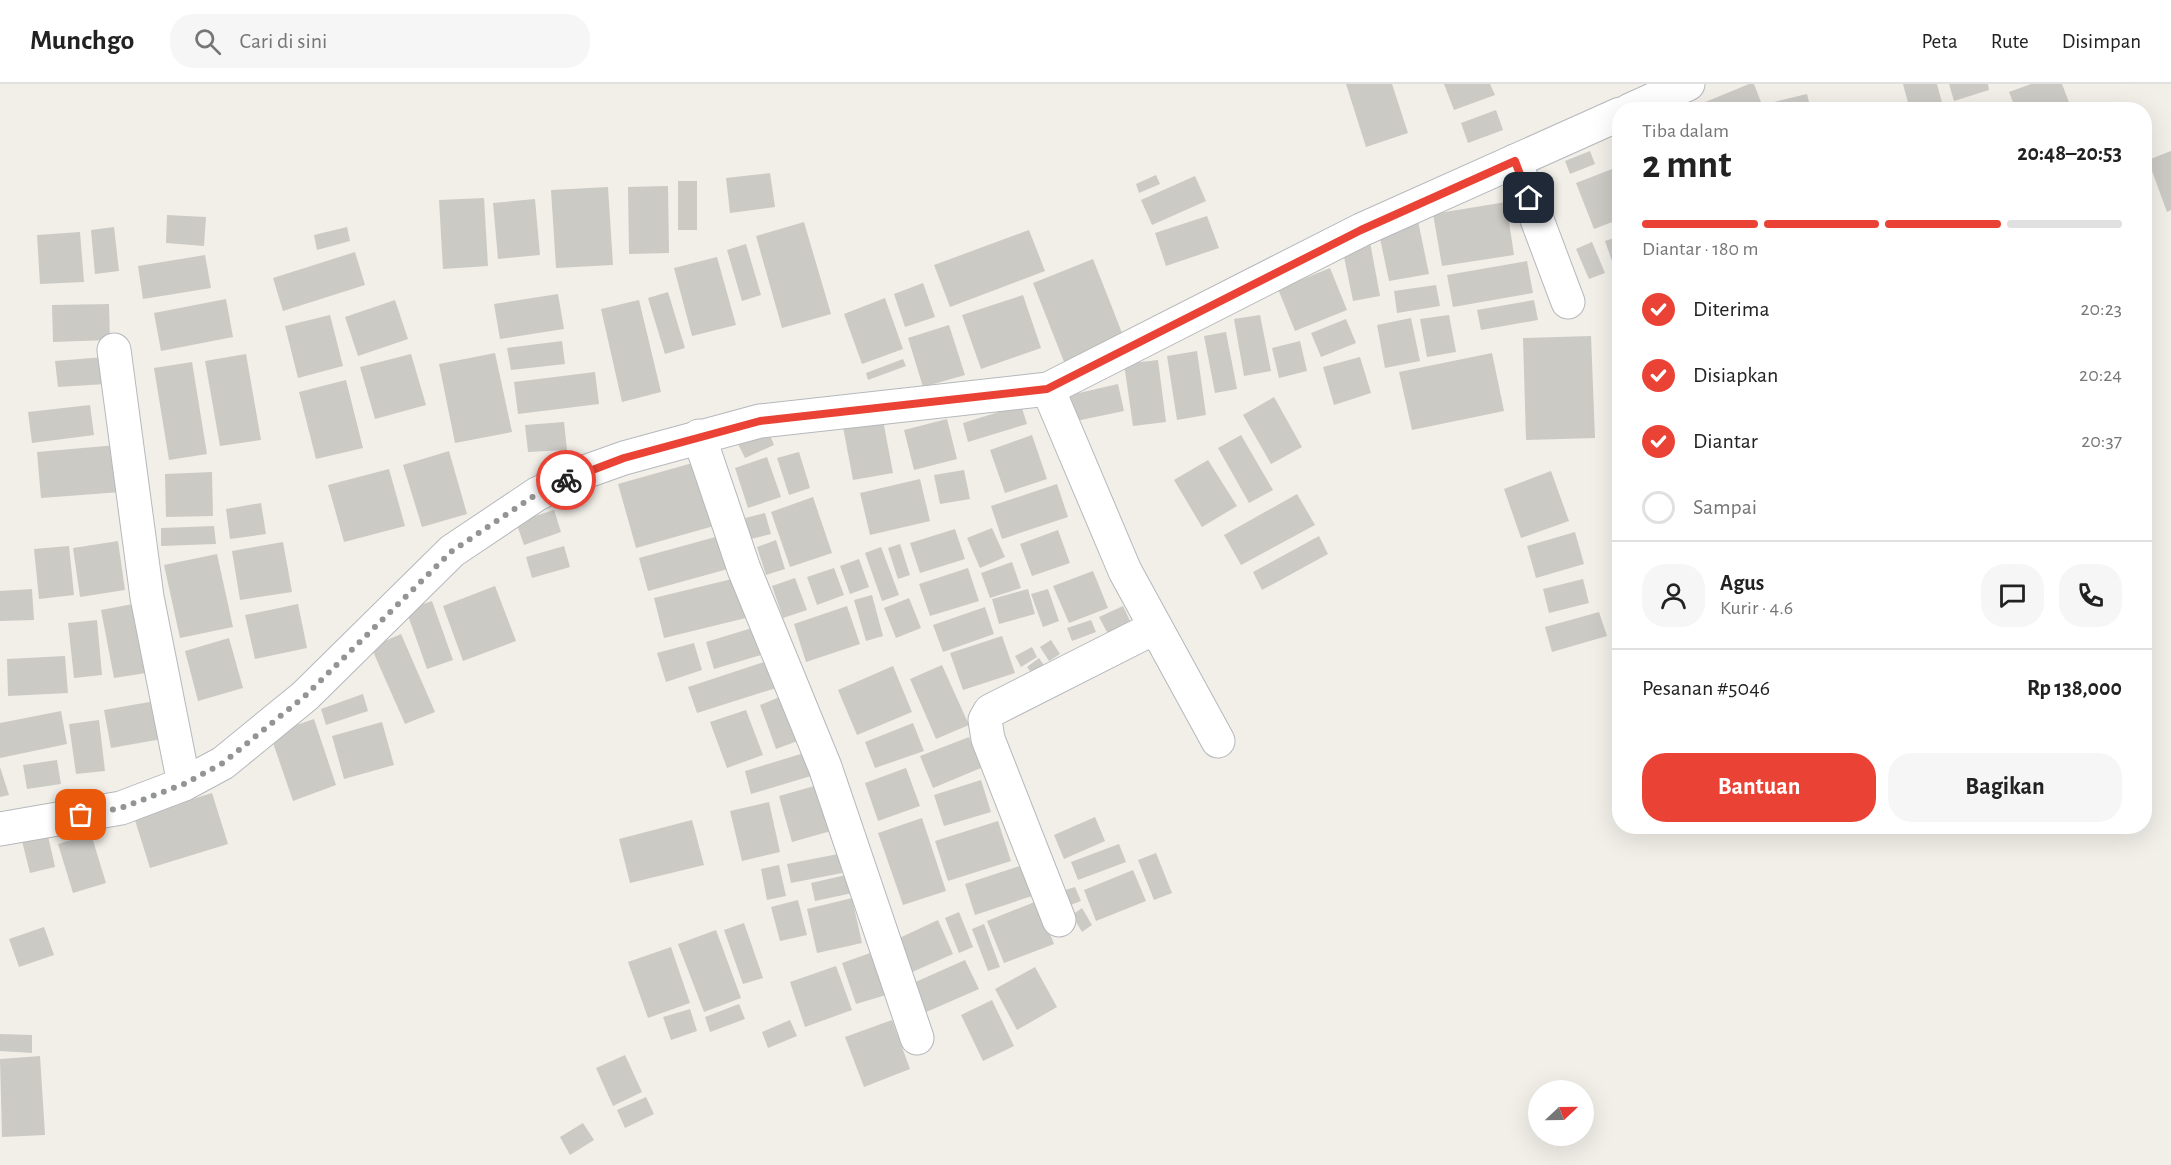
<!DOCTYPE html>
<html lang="id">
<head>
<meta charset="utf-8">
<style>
  body { margin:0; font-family:"Alegreya Sans",sans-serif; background:#f6f6f6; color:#222; height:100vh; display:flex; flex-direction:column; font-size:22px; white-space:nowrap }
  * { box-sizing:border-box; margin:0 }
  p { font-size:20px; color:#767676 }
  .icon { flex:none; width:33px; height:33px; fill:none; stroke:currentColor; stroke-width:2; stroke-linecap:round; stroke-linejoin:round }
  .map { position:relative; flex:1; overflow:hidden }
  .side { position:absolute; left:1612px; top:18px; width:540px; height:732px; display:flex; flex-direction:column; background:#fff; border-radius:24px; box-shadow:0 6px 24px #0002 }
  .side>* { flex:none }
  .needle { width:39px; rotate:68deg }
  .controls { position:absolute; left:1528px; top:996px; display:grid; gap:12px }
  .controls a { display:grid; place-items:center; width:66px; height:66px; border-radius:50%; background:#fff; box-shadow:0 6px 24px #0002; font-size:30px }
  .pin { position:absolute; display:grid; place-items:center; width:51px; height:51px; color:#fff; margin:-26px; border-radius:12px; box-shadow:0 3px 9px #0006 }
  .courier { position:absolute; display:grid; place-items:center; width:60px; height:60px; margin:-30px; border:4px solid #ea4335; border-radius:50%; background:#fff; color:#222; box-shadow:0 2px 8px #0007 }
  .overview em { font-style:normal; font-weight:700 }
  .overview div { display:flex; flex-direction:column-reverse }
  .overview { display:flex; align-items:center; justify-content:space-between; height:102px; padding:0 30px }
  h1 { font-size:39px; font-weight:700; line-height:45px }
  .bar { display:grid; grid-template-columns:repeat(4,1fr); gap:9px 6px; align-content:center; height:72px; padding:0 30px }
  .bar i { height:8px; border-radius:4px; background:#e0e0e0 }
  .bar .current { background:#ea4335 }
  .bar p { grid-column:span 4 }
  .line { display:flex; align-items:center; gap:15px; padding:0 30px; border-top:2px solid #e0e0e0 }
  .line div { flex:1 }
  .round { display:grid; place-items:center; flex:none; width:63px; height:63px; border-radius:24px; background:#f6f6f6 }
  ol { padding:0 30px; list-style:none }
  li { display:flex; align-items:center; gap:18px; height:66px }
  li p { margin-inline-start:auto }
  li .icon { padding:6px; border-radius:50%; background:#ea4335; color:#fff; stroke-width:4 }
  li:last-child { color:#767676 }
  li i { width:33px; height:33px; border:3px solid #e0e0e0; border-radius:50% }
  .cta { display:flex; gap:12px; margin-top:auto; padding:12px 30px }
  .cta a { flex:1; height:69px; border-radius:24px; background:#ea4335; color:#fff; font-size:24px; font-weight:700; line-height:69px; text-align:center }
  .cta a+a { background:#f6f6f6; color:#222 }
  header { display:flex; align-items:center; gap:36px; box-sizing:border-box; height:84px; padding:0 30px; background:#fff; border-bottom:2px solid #e0e0e0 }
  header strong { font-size:28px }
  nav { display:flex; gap:33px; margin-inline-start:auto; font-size:21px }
  .search { width:420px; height:54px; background:#f6f6f6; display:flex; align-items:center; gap:15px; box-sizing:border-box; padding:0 21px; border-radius:24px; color:#767676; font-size:22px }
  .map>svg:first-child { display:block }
</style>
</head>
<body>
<header>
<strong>Munchgo</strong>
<div class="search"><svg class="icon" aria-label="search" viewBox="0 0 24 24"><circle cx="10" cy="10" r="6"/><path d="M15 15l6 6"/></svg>Cari di sini</div>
<nav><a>Peta</a><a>Rute</a><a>Disimpan</a></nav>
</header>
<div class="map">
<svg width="2171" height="1081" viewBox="0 0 2171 1081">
  <rect width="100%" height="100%" fill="#f1efe8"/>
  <!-- building -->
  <g fill="#cccac5">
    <polygon points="1346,0 1392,0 1408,49 1366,63"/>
    <polygon points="1444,0 1490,0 1495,11 1454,26"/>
    <polygon points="1749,0 1754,0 1764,26 1686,26"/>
    <polygon points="1903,0 1937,0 1944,26 1910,26"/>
    <polygon points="1949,0 1988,0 1989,6 1954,17"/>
    <polygon points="2031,0 2062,0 2072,26 2016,26 2009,8"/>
    <polygon points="1807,10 1811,26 1776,26 1774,18"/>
    <polygon points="1496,26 1503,46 1468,59 1461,39"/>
    <polygon points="1590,67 1595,80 1570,90 1565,77"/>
    <polygon points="2171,67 2171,126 2167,128 2148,76"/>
    <polygon points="1620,82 1620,135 1594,145 1576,99"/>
    <polygon points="770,89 775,123 730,129 726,94"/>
    <polygon points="1156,91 1160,100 1139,109 1136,100"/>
    <polygon points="1195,92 1206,117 1152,141 1141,116"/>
    <rect x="678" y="97" width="19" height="49"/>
    <polygon points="668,102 669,169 629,170 628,103"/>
    <polygon points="608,103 613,181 556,184 551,106"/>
    <polygon points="484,114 488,182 443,185 439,116"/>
    <polygon points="535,115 540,171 498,175 493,119"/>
    <polygon points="1506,118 1514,171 1442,182 1433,130"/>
    <polygon points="167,131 206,133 204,162 166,159"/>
    <polygon points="1207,132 1219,164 1166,182 1155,149"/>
    <polygon points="1418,137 1429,190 1389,197 1378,145"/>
    <polygon points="804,138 831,230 782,244 756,152"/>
    <polygon points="114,143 119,187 95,190 91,146"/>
    <polygon points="347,143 350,157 317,166 314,151"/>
    <polygon points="1029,146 1045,187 950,223 934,181"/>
    <polygon points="80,148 84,198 40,200 37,151"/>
    <polygon points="1620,152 1620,200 1605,157"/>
    <polygon points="1370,158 1380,212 1353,217 1342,163"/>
    <polygon points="1592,158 1605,189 1589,195 1576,165"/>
    <polygon points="746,160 761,211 742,217 727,166"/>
    <polygon points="355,168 365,201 283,227 273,194"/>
    <polygon points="205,171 211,204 143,215 138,182"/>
    <polygon points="717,173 736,241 692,252 674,184"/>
    <polygon points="1093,175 1126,259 1066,283 1033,199"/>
    <polygon points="1527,177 1533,209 1453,223 1447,191"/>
    <polygon points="1330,184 1347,226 1295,247 1278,205"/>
    <polygon points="923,199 935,233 905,243 894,210"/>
    <polygon points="1436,201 1440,222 1397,229 1394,207"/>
    <polygon points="668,208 685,264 665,270 648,214"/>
    <polygon points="558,210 564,245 500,255 494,220"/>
    <polygon points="1023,211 1041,264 981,285 962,231"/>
    <polygon points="885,214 903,265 862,280 844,230"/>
    <polygon points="226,215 233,253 161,267 154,229"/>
    <polygon points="395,216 408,255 358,272 345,233"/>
    <polygon points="639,216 661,308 622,318 601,225"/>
    <polygon points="1534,216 1538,236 1481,246 1477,226"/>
    <polygon points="1620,218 1620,239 1613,220"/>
    <polygon points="109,220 110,256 53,258 52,221"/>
    <polygon points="330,231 343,282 298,294 285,242"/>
    <polygon points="1260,231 1271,287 1244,292 1234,235"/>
    <polygon points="1449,231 1456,268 1427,273 1420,235"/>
    <polygon points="1411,234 1420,277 1385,284 1377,241"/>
    <polygon points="1346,235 1356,259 1321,273 1311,249"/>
    <polygon points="949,241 965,291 923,303 908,254"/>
    <polygon points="1226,248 1237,305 1215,309 1204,252"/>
    <polygon points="1591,252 1595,354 1526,356 1523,254"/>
    <polygon points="562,257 565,280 511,286 507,264"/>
    <polygon points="1300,257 1307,287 1279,294 1272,264"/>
    <polygon points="1197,267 1206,331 1177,336 1167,272"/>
    <polygon points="495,269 512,348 455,359 439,280"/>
    <polygon points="1492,269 1504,327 1412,346 1399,288"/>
    <polygon points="246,270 261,356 220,362 205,277"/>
    <polygon points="411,270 426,321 375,335 360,283"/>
    <polygon points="104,273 106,300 58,303 55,277"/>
    <polygon points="1360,273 1371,309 1334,321 1323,283"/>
    <polygon points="903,275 906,282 868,296 866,289"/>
    <polygon points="1158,276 1166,338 1133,342 1124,280"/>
    <polygon points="192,278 207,370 169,376 154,284"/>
    <polygon points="595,288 599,320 518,330 514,298"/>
    <polygon points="346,296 363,364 316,375 299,308"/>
    <polygon points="1118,300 1124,327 1076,337 1070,311"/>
    <polygon points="1274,313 1302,363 1271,380 1243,331"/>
    <polygon points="90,321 94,351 32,359 28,328"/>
    <polygon points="1021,321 1027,340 968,358 963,339"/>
    <polygon points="947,335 957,375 914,386 904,346"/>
    <polygon points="883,336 893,389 853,396 843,343"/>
    <polygon points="564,338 567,366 528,368 525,341"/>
    <polygon points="767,344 774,361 745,374 737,358"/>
    <polygon points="1032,351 1047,395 1005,409 990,366"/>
    <polygon points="1241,351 1273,406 1249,419 1218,364"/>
    <polygon points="117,361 121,408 41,414 37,368"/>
    <polygon points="449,367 467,430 422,443 403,381"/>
    <polygon points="799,368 810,404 789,411 777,374"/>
    <polygon points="767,373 781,413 748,424 735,384"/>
    <polygon points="703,376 721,440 636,464 618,400"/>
    <polygon points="1208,376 1237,422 1202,443 1174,396"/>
    <polygon points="389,385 405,442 344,458 328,401"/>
    <polygon points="964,386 970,415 940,420 934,391"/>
    <polygon points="1551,387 1569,437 1521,454 1504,405"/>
    <polygon points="212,388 213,432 166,433 165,390"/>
    <polygon points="920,395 930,437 870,451 860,409"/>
    <polygon points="1057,400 1068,433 1002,455 991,422"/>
    <polygon points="1297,410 1315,441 1241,481 1224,451"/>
    <polygon points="1620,410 1620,437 1619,437 1612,412"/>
    <polygon points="813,413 832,469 790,483 771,428"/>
    <polygon points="261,419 266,450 230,455 226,425"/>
    <polygon points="554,426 561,448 524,461 516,438"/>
    <polygon points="765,429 771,450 751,455 745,434"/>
    <polygon points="214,442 216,460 161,462 161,444"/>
    <polygon points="992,444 1005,473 980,484 967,454"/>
    <polygon points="955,445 965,475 920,489 910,459"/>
    <polygon points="1058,446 1070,479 1032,492 1020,460"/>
    <polygon points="1575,448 1584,480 1536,494 1527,462"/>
    <polygon points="719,452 728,485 648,507 639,474"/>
    <polygon points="1319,452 1328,470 1262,506 1253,488"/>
    <polygon points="776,456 785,485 766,491 757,463"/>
    <polygon points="118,457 125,506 80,513 73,464"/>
    <polygon points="283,458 292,508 240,516 232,467"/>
    <polygon points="900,460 910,491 898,495 888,464"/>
    <polygon points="69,462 74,511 39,515 34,465"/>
    <polygon points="564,462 570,483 532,494 526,473"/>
    <polygon points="881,463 899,511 882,517 865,469"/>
    <polygon points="217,470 233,543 180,554 164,481"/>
    <polygon points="859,475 869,503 850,510 840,482"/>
    <polygon points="1012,478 1021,504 990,514 981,489"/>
    <polygon points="834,484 844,511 817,521 807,493"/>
    <polygon points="968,484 979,517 930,532 919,500"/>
    <polygon points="1093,487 1108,524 1069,539 1053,502"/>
    <polygon points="740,493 750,533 664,554 654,514"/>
    <polygon points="795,494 807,526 783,534 772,502"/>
    <polygon points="1583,495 1589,519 1549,529 1543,505"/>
    <polygon points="495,502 516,557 463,577 443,522"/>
    <polygon points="32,505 34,536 0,537 0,507"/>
    <polygon points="1028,505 1035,530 999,540 992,515"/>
    <polygon points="1048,505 1059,537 1043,543 1031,510"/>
    <polygon points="872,511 883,552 866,557 854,516"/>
    <polygon points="909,514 921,544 896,554 884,524"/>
    <polygon points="432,517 453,576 427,585 406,526"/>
    <polygon points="133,520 146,589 114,594 101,526"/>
    <polygon points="298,520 307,564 255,575 245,531"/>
    <polygon points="847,522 860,560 806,578 794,540"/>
    <polygon points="1123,522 1131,539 1108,550 1099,533"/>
    <polygon points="985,523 994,550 943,568 933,541"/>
    <polygon points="1599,528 1607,552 1552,568 1545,543"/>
    <polygon points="97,536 102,591 74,594 68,539"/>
    <polygon points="1091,536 1096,548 1072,557 1067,544"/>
    <polygon points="752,544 761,571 714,585 706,558"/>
    <polygon points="401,550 435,628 405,640 371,563"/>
    <polygon points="1002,552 1015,589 963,606 950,569"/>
    <polygon points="229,554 243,604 198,617 185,567"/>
    <polygon points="1051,556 1060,570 1049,577 1040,563"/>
    <polygon points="694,559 702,586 666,598 657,569"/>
    <polygon points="1032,563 1037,573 1021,583 1015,572"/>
    <polygon points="65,572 68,609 8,612 7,575"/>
    <polygon points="1039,574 1048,587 1037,596 1027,583"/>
    <polygon points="767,577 776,604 697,629 688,603"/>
    <polygon points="942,581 969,641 936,655 910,595"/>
    <polygon points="893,582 912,628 857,651 838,606"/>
    <polygon points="363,610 368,627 326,641 321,625"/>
    <polygon points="787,610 803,655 776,665 760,621"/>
    <polygon points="155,617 162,655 111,664 104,626"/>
    <polygon points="746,626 763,671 727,684 710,638"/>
    <polygon points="61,627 67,660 0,674 0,639"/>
    <polygon points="314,635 336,701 293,717 270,650"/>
    <polygon points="99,636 105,687 76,690 69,640"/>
    <polygon points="382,638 394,681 344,695 332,652"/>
    <polygon points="913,639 924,667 875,684 865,658"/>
    <polygon points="969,653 981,684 933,704 920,672"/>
    <polygon points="804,669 811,692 751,710 745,687"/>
    <polygon points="57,676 61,700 27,705 23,681"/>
    <polygon points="0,683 9,711 0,713"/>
    <polygon points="906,684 920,722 878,737 865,699"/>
    <polygon points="981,696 991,728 944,742 934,711"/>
    <polygon points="825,699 838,745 792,758 779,712"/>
    <polygon points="212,709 228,760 150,784 134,733"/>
    <polygon points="769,718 780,768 742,777 730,727"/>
    <polygon points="1095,733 1105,757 1064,775 1054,751"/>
    <polygon points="922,734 946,807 903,821 878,749"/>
    <polygon points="692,736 704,781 630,799 619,755"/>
    <polygon points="998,737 1011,777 948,797 935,757"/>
    <polygon points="47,747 55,783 30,789 21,753"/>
    <polygon points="91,750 106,799 73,809 58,760"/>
    <polygon points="1119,760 1126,778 1078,796 1071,778"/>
    <polygon points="1156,769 1172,809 1154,816 1138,776"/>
    <polygon points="838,770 842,789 791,799 787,780"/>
    <polygon points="1029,779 1038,810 975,831 965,800"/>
    <polygon points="779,781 786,812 767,816 761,785"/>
    <polygon points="1133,786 1146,817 1096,837 1084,806"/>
    <polygon points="859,788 862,807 815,817 811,799"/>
    <polygon points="1075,803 1081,817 1068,822 1062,807"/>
    <polygon points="852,814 862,859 817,869 807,825"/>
    <polygon points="798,816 807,851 780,857 771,823"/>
    <polygon points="1037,817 1054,860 1004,879 987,837"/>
    <polygon points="1082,824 1092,841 1082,848 1072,831"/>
    <polygon points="959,828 973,863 959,869 945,834"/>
    <polygon points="938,836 953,870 910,889 895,856"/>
    <polygon points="744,839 763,894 743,900 724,846"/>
    <polygon points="984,840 1000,883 988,887 972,845"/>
    <polygon points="44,843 54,871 19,883 9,855"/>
    <polygon points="716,846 741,914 704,928 678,860"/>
    <polygon points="671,863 690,919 648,934 628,878"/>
    <polygon points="873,868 886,911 856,920 842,879"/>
    <polygon points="965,876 979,905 924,929 911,900"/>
    <polygon points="836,882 852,926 805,943 790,898"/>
    <polygon points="1035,883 1057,923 1017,946 995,905"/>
    <polygon points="992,916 1014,962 983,977 961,931"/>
    <polygon points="739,920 745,935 710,948 705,933"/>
    <polygon points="690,925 697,947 671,956 663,933"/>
    <polygon points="790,936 797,952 768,964 762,948"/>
    <polygon points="892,936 910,985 864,1003 845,953"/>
    <polygon points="0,950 32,951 32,969 0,967"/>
    <polygon points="625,971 642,1008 613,1022 596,984"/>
    <polygon points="40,972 45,1051 2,1053 0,975"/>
    <polygon points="646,1013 654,1030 625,1044 617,1026"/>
    <polygon points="583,1039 594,1056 570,1071 560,1053"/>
  </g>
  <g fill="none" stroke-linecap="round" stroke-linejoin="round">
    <!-- minor casing -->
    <g stroke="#b5b8bc" stroke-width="35">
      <g id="minor">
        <polyline points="1630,26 1688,0"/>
        <polyline points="1515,77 1568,218"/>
        <polyline points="114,266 147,513 184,700"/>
        <polyline points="1048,305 1125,487 1218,657"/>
        <polyline points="699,352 744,485 825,683 917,954"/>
        <polyline points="0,745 121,724 184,700 223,679 305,612 452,467 537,410 579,390 624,374 760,337 1048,305 1361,146 1620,30"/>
        <polyline points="1059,836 988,655 985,636 990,627 1154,544"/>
      </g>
    </g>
    <!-- minor -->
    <use href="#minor" stroke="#fff" stroke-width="33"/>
  </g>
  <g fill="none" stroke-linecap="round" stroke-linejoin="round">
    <!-- done -->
    <polyline stroke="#929495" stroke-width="6" stroke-dasharray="0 10.8" points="81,731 121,724 184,700 223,679 305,612 452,467 537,410 566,396"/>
    <!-- route -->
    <polyline stroke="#ea4335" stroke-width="8" points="566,396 624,374 760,337 1047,305 1361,146 1515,77 1529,114"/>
  </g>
</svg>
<div class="controls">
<a><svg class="needle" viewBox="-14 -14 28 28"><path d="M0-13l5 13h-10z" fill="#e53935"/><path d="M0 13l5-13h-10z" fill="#767676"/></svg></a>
</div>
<div class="pin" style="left:81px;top:731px;background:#ea580c"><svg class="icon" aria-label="bag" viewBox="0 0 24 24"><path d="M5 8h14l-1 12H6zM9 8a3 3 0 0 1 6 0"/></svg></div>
<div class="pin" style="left:1529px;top:114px;background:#1f2937"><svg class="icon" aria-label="home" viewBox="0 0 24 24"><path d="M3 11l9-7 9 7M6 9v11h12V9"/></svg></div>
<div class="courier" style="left:566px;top:396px"><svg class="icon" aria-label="bike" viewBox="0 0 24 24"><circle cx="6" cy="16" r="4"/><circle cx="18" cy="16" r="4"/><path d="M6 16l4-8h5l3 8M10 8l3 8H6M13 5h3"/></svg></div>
<section class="side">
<div class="overview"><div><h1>2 mnt</h1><p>Tiba dalam</p></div><em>20:48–20:53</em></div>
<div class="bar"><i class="current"></i><i class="current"></i><i class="current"></i><i></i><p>Diantar · 180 m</p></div>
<ol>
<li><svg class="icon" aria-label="check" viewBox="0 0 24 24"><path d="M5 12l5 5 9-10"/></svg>Diterima<p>20:23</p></li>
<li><svg class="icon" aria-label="check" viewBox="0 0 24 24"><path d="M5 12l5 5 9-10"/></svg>Disiapkan<p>20:24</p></li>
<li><svg class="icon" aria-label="check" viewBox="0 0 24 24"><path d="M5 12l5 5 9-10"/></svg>Diantar<p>20:37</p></li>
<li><i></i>Sampai</li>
</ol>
<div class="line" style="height:108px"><a class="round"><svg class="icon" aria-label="person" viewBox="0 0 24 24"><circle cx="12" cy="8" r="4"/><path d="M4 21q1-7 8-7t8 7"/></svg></a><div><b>Agus</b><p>Kurir · 4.6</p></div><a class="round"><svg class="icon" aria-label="chat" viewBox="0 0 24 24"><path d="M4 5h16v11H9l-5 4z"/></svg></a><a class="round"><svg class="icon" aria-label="phone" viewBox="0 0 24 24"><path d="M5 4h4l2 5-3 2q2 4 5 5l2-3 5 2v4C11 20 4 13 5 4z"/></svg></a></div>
<div class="line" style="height:78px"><div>Pesanan #5046</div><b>Rp 138,000</b></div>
<div class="cta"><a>Bantuan</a><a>Bagikan</a></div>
</section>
</div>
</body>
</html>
